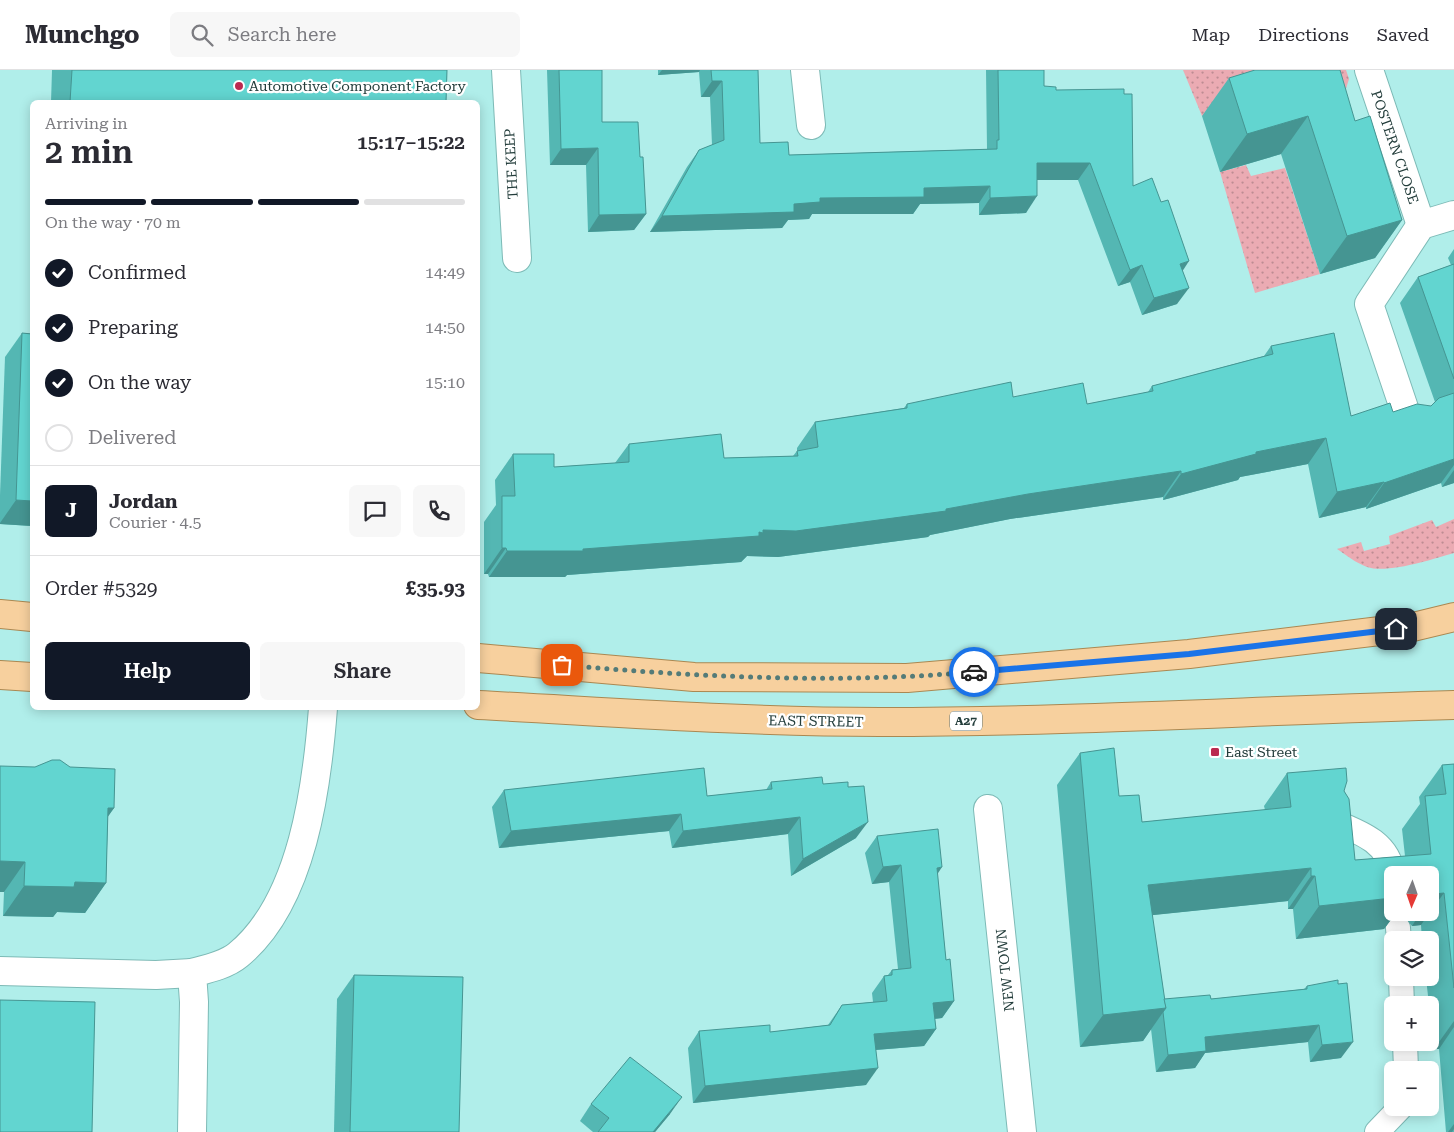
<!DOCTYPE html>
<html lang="en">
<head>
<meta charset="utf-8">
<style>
  body { margin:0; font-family:"Roboto Serif",serif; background:#f7f7f7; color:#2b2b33; height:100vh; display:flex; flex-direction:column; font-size:19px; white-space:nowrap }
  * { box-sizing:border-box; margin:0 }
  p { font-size:16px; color:#7c7c81 }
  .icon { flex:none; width:28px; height:28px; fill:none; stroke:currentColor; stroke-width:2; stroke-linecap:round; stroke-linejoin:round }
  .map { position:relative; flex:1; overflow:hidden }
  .side { position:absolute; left:30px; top:30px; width:450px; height:610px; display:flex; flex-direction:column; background:#fff; border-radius:8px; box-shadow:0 2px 12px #0003 }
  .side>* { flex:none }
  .needle { width:32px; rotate:182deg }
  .controls { position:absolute; left:1384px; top:796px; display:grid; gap:10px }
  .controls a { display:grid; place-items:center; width:55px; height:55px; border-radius:8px; background:#fff; box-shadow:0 2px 12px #0003; font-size:25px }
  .pin { position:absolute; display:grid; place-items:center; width:42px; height:42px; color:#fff; margin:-21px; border-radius:10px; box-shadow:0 2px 8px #0006 }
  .courier { position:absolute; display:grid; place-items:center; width:50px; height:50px; margin:-25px; border:4px solid #1a73e8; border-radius:50%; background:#fff; color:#222; box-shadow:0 1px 6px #0007 }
  .overview em { font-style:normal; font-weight:600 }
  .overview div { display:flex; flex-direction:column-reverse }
  .overview { display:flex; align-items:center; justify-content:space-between; height:85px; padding:0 15px }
  h1 { font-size:32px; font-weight:600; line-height:38px }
  .bar { display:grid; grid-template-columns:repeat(4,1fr); gap:8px 5px; align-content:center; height:60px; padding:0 15px }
  .bar i { height:6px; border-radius:4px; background:#e1e1e2 }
  .bar .current { background:#111827 }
  .bar p { grid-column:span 4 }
  .line { display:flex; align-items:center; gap:12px; padding:0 15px; border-top:1px solid #e1e1e2 }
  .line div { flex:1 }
  .round { display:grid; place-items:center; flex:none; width:52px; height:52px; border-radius:8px; background:#f7f7f7 }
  ol { padding:0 15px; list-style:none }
  li { display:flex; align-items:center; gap:15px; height:55px }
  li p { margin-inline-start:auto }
  li .icon { padding:5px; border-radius:50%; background:#111827; color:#fff; stroke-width:4 }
  li:last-child { color:#7c7c81 }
  li i { width:28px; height:28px; border:2px solid #e1e1e2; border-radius:50% }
  .button { display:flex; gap:10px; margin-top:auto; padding:10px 15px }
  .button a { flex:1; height:58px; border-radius:8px; background:#111827; color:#fff; font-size:20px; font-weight:600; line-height:58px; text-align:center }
  .button a+a { background:#f7f7f7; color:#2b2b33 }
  header { display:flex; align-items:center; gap:30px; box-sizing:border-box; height:70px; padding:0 25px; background:#fff; border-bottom:1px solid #e1e1e2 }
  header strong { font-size:24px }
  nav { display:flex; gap:28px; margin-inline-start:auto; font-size:18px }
  .search { width:350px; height:45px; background:#f7f7f7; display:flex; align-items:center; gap:12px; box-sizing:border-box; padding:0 18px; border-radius:8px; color:#7c7c81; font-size:19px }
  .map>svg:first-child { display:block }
</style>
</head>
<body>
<header>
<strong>Munchgo</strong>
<div class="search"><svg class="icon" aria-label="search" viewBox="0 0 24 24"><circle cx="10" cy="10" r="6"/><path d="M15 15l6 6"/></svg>Search here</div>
<nav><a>Map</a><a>Directions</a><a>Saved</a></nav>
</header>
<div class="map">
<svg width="1454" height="1062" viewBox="0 0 1454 1062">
  <defs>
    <pattern id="grass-dots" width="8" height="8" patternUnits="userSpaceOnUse" patternTransform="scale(1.25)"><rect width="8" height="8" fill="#ebabb3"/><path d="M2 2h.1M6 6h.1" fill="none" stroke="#be8c93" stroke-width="1.8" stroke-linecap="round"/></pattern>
  </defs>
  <rect width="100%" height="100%" fill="#b0eeea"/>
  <!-- grass -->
  <g fill="url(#grass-dots)">
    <polygon points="1183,0 1346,0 1349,9 1332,64 1202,46"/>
    <polygon points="1246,95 1251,106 1285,98 1320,204 1255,223 1220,102"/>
    <path d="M1454 449V483C1433 489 1388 504 1367 497 1356 493 1346 485 1337 479L1361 472 1364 481 1390 474 1389 466 1432 450 1436 457Z"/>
  </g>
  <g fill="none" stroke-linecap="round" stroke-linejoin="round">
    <!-- service casing -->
    <g stroke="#7dbab6" stroke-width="26">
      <g id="service">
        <path d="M1335 752C1362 763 1389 773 1393 805"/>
        <polyline points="1398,858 1399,870"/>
        <polyline points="1401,908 1402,935"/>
        <polyline points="1405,972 1406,1000"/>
        <polyline points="1377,1062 1400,1038"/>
      </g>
    </g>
    <!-- minor casing -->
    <g stroke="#7dbab6" stroke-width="30">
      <g id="minor">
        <polyline points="506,0 517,188"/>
        <polyline points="805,0 811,55"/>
        <polyline points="1369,0 1421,155"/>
        <polyline points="1407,347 1369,234 1421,155 1454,145"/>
        <polyline points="988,739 1022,1062"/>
        <polyline points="0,901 156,905 192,903"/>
        <path d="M192 1062 194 932 192 903C207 899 226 895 238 885 303 832 317 716 323 638"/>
      </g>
    </g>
    <!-- primary casing -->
    <g stroke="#aa8852" stroke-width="30">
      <g id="primary">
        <polyline points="0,544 32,547"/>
        <polyline points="478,588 694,607 907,608 1189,584 1413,557 1454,547"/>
        <polyline points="0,605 32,607"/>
        <path d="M478 635C612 642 745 652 880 652 1071 652 1263 640 1454 635"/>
      </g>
    </g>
    <!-- service -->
    <use href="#service" stroke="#fff" stroke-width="24"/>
    <!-- minor -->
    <use href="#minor" stroke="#fff" stroke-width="28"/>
    <!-- primary -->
    <use href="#primary" stroke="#f7d09e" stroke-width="28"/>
  </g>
  <!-- wall -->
  <g fill="#54b7b3" fill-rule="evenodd">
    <polygon points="52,0 447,0 446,32 51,32"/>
    <polygon points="547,0 606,0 602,0 602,52 640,87 646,144 634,160 588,162 586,95 550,95"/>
    <polygon points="658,0 758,0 760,73 789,85 987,79 986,0 1044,0 1044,16 1056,20 1133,116 1183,200 1177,234 1142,245 1130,212 1118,216 1078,110 1037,110 1026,143 979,145 979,133 920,134 913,144 812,144 809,149 788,150 782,158 650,162 687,97 699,80 712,75 710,27 701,27 699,2 658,5"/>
    <polygon points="1229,8 1355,51 1402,150 1375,188 1320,204 1281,84 1220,102 1202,46"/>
    <polygon points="1454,179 1454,413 1442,417 1441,413 1366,439 1366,437 1319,448 1308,394 1240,407 1238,410 1163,430 1163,427 1010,449 930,465 928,467 778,487 747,486 741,492 567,505 565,507 489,507 488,504 484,504 484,452 496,435 495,410 513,384 554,397 615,393 629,374 724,388 793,386 797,381 797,378 815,352 904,338 907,334 1013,327 1087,334 1148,322 1152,316 1264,286 1271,276 1351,346 1393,342 1431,336 1435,332 1400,233 1418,207 1451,195 1448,188"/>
    <polygon points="22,263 32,264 32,456 0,454 0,425 5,287"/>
    <path d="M1080 683 1142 752 1265 740 1264 736 1287 703 1344 721 1355 790 1405 786 1402 759 1420 734 1419 727 1442 695 1454 694V1062H1446L1439 979H1434L1426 908H1430V870H1422L1421 855 1412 856 1404 846 1396 844 1393 847 1384 859 1296 869 1293 839H1288V831L1152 845 1164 929H1211L1304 919 1307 916 1341 988 1310 992 1308 972 1205 983 1195 998 1156 1002 1151 959 1143 971 1080 977 1057 715ZM1430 805V842H1392Z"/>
    <polygon points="0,696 114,738 108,746 106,813 85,843 57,842 53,847 3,846 4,822 0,822"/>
    <polygon points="771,712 823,714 848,717 856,768 791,806 788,764 672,778 669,761 499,778 492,737 504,720 707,726 766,720"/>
    <polygon points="877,766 937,804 946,890 954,931 942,948 935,949 936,959 924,976 876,980 866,1015 693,1033 688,978 699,961 770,962 828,955 842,935 873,932 872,923 884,906 888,905 892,900 898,899 889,812 872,814 865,783"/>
    <polygon points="354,905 459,1062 334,1062 337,929"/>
    <polygon points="591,1034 670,1044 655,1062 593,1062 580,1051"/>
  </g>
  <!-- shaded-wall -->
  <g fill="#459592">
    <polygon points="662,0 700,0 699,2 658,5"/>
    <polygon points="712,11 722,11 710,27 701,27"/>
    <polygon points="315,31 368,32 314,32"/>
    <polygon points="1308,46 1281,84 1220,102 1247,64"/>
    <polygon points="598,78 586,95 550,95 561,79"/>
    <polygon points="1037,93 1090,93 1078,110 1025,110"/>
    <polygon points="990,116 979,133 920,134 913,144 812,144 809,149 788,150 782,158 650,162 662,146 794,134 820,128 924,118"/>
    <polygon points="1037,126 1026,143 979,145 990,128"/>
    <polygon points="646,144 634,160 588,162 599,145"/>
    <polygon points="1402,150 1375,188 1320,204 1347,166"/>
    <polygon points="1189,191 1178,208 1180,194"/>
    <polygon points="1142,195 1130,212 1118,216 1130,200"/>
    <polygon points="1189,218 1177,234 1142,245 1154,228"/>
    <polygon points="1326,368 1308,394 1240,407 1238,410 1163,430 1181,404 1256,382"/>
    <polygon points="1454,389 1454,395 1441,413 1366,439 1384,413"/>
    <polygon points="1454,400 1454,413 1442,417"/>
    <polygon points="1181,401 1163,427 1010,449 930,465 928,467 778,487 747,486 741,492 567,505 565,507 489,507 507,481 583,479 759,462 763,460 946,439 1028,424"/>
    <polygon points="1384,412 1366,437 1319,448 1337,422"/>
    <polygon points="16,430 32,431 32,456 0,454 0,453"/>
    <polygon points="502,478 506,478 488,504 484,504"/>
    <polygon points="108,738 114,738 93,768"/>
    <polygon points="681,744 669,761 499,778 511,761"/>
    <polygon points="800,747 788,764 672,778 683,761"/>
    <polygon points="868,752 856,768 791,806 803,789"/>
    <polygon points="0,791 25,792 4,822 0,822"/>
    <polygon points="901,795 889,812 872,814 883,797"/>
    <polygon points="942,797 931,814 937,798"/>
    <polygon points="1311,798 1288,831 1125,848 1148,815"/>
    <polygon points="1311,806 1315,806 1293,839 1288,839"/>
    <polygon points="75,812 106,813 85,843 57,842 53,847 3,846 24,816"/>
    <polygon points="1444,823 1430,842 1430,830 1434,824"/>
    <polygon points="1392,828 1392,842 1407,842 1404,846 1396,844 1393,847 1384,859 1296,869 1319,836"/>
    <polygon points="1421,842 1430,842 1421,855 1412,856"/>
    <polygon points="954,931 942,948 922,950 933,933"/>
    <polygon points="1166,938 1143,971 1080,977 1103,945"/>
    <polygon points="1454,951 1454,957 1439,979 1434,979"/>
    <polygon points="1319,955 1308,972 1205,983 1195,998 1156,1002 1168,985 1205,967"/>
    <polygon points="936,959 924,976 862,981 874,964"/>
    <polygon points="1353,972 1341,988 1310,992 1322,975"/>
    <polygon points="878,998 866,1015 693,1033 705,1016"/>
    <polygon points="682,1027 670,1044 655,1062 653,1062"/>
    <polygon points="1454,1054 1454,1059 1452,1062 1448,1062"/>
  </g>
  <!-- building -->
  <g fill="#62d5d0" stroke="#459592">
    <polygon points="72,0 447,0 446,32 368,32 315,31 315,32 70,32"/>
    <polygon points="559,0 602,0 602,52 638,52 640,87 643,87 646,144 599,145 598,78 561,79"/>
    <polygon points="711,0 758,0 760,73 788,72 789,85 997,79 997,70 999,70 998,0 1044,0 1044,16 1056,17 1056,20 1124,19 1124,24 1132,24 1133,116 1152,108 1161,132 1168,130 1189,191 1180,194 1189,218 1154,228 1142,195 1130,200 1090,93 1037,93 1037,126 990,128 990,116 924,118 924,127 820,128 820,132 794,134 794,142 662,146 699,80 724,70 722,11 712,11"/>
    <polygon points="1255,0 1340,0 1355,51 1370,46 1402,150 1347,166 1308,46 1247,64 1229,8"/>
    <polygon points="1454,194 1454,309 1418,207"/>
    <polygon points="22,263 32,264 32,431 16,430"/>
    <polygon points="1334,263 1351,346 1390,333 1393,342 1417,334 1431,336 1439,328 1454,323 1454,389 1384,413 1384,412 1337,422 1326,368 1256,382 1256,384 1181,404 1181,401 1028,424 946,439 946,441 796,461 763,460 763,463 759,462 759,466 583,479 583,481 507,481 506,478 502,478 502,426 515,426 513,384 554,384 554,397 629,392 629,374 721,364 724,388 798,386 797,381 818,377 815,352 907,338 907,334 1011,312 1013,327 1083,313 1087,334 1153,321 1152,316 1273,284 1271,276"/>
    <polygon points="1114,678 1119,726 1139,725 1142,752 1291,737 1287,703 1346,698 1347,711 1344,721 1349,729 1355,790 1431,784 1425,726 1446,724 1442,695 1454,694 1454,918 1444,823 1434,824 1430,817 1430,805 1392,805 1392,828 1319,836 1315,806 1311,806 1311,798 1148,815 1166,938 1103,945 1080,683"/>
    <polygon points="52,690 60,690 70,697 115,699 114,738 108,738 106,813 75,812 74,817 24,816 25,792 0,791 0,696 35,697"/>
    <polygon points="704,698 707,726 772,719 771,712 822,707 823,714 848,712 848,717 864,716 868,752 803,789 800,747 683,761 681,744 511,761 504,720"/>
    <polygon points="938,759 942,797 937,798 946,890 950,889 954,931 933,933 936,959 874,964 878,998 705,1016 699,961 770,955 770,962 830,955 842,935 887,931 884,906 892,905 892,900 911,898 901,795 883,797 877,766"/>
    <polygon points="354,905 463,907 459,1062 350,1062"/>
    <polygon points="1338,910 1338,914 1347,913 1353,972 1322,975 1319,955 1205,967 1206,981 1168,985 1163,942 1166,938 1164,929 1210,925 1211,929 1307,919 1307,916"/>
    <polygon points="0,930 95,932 92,1062 0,1062"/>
    <polygon points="630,987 682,1027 653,1062 598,1062 609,1048 591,1034"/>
  </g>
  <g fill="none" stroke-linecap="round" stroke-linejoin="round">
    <!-- done -->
    <path stroke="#547b78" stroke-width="5" stroke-dasharray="0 9" d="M562 595C699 607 836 614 974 602"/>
    <!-- route -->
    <polyline stroke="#1a73e8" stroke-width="6" points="974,602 1189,584 1396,559"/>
  </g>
  <!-- markers -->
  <g fill="#ba2a50" stroke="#fff" stroke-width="2">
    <circle cx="239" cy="16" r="5"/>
    <rect x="1210" y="677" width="10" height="10" rx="2.5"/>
  </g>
  <g text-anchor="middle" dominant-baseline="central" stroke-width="4.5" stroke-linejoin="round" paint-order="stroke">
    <!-- shield labels -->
    <rect fill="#fff" stroke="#657776" stroke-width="1" x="950" y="641.5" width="32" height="19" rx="4"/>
    <g font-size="12" font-weight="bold" fill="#233d3b">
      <text x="966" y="651">A27</text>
    </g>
    <!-- poi labels -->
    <g font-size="14" fill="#233d3b" stroke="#fff" text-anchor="start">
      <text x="249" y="16">Automotive Component Factory</text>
      <text x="1225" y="682">East Street</text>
    </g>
    <!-- street labels -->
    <g font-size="14" fill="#233d3b" stroke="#fff">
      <text transform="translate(1395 77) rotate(71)">POSTERN CLOSE</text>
      <text transform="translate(511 94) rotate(-93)">THE KEEP</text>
      <text transform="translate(816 651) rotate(1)">EAST STREET</text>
      <text transform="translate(1005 900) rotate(-96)">NEW TOWN</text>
    </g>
  </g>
</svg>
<div class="controls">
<a><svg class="needle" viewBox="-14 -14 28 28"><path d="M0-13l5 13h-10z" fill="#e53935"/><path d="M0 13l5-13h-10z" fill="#7c7c81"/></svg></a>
<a><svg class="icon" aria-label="layers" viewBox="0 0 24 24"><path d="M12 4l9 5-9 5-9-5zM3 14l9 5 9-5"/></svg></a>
<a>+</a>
<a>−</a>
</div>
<div class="pin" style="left:562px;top:595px;background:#ea580c"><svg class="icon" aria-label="bag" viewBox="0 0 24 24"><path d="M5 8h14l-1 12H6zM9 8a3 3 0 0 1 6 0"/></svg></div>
<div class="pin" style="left:1396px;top:559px;background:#1f2937"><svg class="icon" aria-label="home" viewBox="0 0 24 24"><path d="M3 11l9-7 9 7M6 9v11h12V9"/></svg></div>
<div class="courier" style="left:974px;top:602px"><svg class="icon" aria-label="car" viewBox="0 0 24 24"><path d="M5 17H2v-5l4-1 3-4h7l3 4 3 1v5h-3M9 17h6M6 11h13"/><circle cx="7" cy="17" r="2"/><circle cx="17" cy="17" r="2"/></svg></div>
<section class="side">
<div class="overview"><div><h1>2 min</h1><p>Arriving in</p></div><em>15:17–15:22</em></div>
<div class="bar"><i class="current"></i><i class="current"></i><i class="current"></i><i></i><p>On the way · 70 m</p></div>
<ol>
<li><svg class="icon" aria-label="check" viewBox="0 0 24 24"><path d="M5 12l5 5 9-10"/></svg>Confirmed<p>14:49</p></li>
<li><svg class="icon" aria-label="check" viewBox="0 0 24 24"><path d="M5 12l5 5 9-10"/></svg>Preparing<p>14:50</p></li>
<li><svg class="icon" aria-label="check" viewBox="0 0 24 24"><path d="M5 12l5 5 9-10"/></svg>On the way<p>15:10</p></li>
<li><i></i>Delivered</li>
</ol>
<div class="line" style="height:90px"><b class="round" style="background:#111827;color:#fff">J</b><div><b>Jordan</b><p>Courier · 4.5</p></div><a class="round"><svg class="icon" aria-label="chat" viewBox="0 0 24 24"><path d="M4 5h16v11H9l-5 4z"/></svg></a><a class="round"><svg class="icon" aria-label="phone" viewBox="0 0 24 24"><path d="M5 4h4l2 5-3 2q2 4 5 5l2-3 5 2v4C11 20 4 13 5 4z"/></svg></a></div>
<div class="line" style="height:65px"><div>Order #5329</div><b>£35.93</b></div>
<div class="button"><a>Help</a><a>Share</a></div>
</section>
</div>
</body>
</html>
